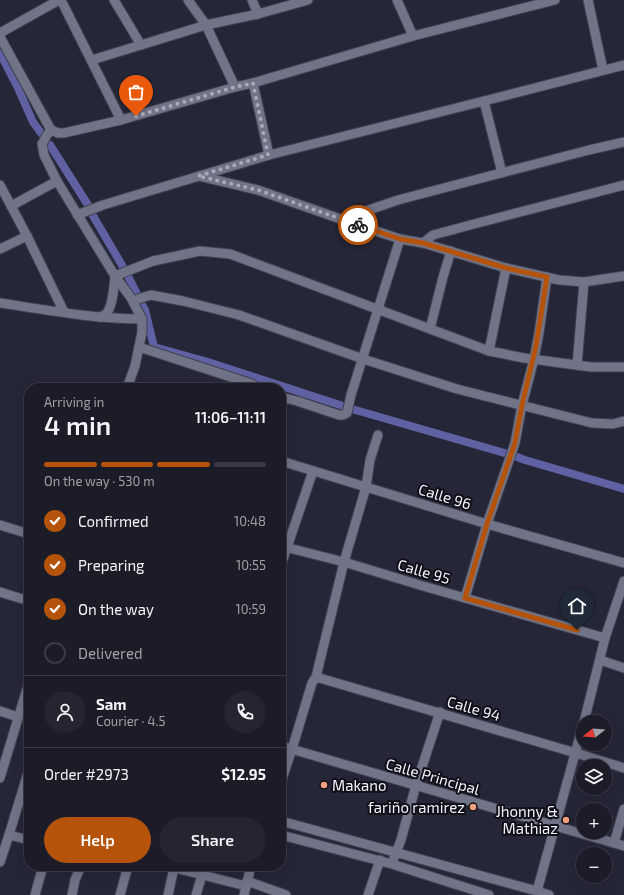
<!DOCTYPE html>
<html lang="en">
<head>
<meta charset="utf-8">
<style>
  body { margin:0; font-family:"Exo 2",sans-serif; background:#252531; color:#f1f3f6; height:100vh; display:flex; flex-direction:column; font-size:15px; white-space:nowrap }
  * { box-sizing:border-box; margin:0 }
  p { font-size:13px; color:#a0a1a8 }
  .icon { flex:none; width:22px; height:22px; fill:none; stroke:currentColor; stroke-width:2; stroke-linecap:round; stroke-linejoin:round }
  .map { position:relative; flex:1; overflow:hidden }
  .details { position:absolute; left:24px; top:383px; width:262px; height:488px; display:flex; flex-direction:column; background:#1c1c29; border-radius:16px; box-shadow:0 4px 16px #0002,0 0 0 1px #3a3a46 }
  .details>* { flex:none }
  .needle { width:26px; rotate:253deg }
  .tools { position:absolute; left:576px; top:715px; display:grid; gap:8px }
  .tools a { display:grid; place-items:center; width:36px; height:36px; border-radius:50%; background:#1c1c29; box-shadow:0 4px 16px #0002,0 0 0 1px #3a3a46; font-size:20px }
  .pin { position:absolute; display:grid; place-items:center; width:34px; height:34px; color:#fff; margin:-41px -17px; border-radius:50% 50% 50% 0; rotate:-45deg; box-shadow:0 0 4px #0007 }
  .pin .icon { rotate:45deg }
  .courier { position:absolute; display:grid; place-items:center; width:40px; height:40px; margin:-20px; border:3px solid #b45309; border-radius:50%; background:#fff; color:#222; box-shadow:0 1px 5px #0007 }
  .head em { font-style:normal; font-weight:600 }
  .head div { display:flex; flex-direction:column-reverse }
  .head { display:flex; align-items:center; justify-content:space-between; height:68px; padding:0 20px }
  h1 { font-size:26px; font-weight:600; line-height:30px }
  .bar { display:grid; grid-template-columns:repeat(4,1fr); gap:6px 4px; align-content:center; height:48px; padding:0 20px }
  .bar i { height:5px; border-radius:3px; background:#3a3a46 }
  .bar .on { background:#b45309 }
  .bar p { grid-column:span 4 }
  .line { display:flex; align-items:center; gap:10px; padding:0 20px; border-top:1px solid #3a3a46 }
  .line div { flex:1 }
  .round { display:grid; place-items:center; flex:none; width:42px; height:42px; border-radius:21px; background:#252531 }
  ol { padding:0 20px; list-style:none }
  li { display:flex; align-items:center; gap:12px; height:44px }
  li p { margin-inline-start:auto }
  li .icon { padding:4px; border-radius:50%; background:#b45309; color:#fff; stroke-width:4 }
  li:last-child { color:#a0a1a8 }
  li i { width:22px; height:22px; border:2px solid #3a3a46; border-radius:50% }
  .primary-button { display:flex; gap:8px; margin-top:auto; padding:8px 20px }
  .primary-button a { flex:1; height:46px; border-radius:24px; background:#b45309; color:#fff; font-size:16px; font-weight:600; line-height:46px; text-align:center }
  .primary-button a+a { background:#252531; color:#f1f3f6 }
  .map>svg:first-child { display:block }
</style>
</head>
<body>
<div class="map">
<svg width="624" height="895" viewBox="0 0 624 895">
  <rect width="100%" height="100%" fill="#252637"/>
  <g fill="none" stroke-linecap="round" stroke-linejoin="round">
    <!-- canal -->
    <g stroke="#5f61a3" stroke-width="8">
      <polyline points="0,53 17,86 33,122 41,133"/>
      <polyline points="50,145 88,205"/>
      <polyline points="92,214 123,267"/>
      <polyline points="128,276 137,294"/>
      <polyline points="142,305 145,310 154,347 208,362 343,406"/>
      <polyline points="352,409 508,454"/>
      <polyline points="512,455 525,460 624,489"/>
    </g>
    <!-- street casing -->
    <g stroke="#40414f" stroke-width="11">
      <g id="street">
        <polyline points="61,0 121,120"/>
        <polyline points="114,0 141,45"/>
        <polyline points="188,0 206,25 235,87"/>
        <polyline points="252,0 258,14"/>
        <polyline points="397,0 413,36"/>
        <polyline points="588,0 603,70"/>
        <polyline points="0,33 59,0"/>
        <polyline points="0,37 51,130 58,133 64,133 121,120 235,87 253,83 413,36 555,0"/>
        <polyline points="92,60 206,25 258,14 308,0"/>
        <polyline points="253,83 269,155"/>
        <polyline points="484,101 502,173"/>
        <polyline points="51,130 47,135 42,144 44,155 57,181 115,276 131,298 142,319 142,332 135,366 127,388"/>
        <polyline points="199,176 258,190 349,222 400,239 423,243 506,268 559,280 584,282 624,276"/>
        <polyline points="0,185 27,236 64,312"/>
        <polyline points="11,206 57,181"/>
        <polyline points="77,215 103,205 269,155 484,101 624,65"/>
        <polyline points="349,222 360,213 398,200 589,150 624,142"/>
        <polyline points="423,243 433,235 474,224 624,185"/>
        <polyline points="0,249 27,236"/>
        <polyline points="133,301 144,297 151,295 183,301 239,315 363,359 457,389 592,423 613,424 624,421"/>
        <path d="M0 303C47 310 94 319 142 319"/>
        <path d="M100 317C102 316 104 315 106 314 113 307 114 285 115 276L153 261 200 251 230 254 489 351 524 358 591 367H624"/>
        <polyline points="430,329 443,277 451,251"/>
        <polyline points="139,347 243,381 252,384 257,388"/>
        <polyline points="489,351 506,268"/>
        <polyline points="577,365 584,282"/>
        <polyline points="281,397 297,401 339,415 343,415 347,413 351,395 400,239"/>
        <polyline points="281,461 487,524 624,563"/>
        <polyline points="0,525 29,534"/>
        <polyline points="281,546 344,562 423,586 605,638"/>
        <polyline points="281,565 313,471"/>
        <polyline points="0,592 29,601"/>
        <polyline points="465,598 487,524 515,443 522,405 534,359 539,333 547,277"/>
        <polyline points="600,660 624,668"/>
        <polyline points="316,677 576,753 624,768"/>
        <polyline points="0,711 18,717"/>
        <polyline points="584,722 605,638 624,581"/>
        <polyline points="281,746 624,846"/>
        <polyline points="0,778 29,682"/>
        <polyline points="281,782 292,749 312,683 316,677 344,562 366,487 370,460 378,435"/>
        <polyline points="281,821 537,891 549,895"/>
        <polyline points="9,835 29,840"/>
        <polyline points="281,835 392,864 489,895"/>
        <polyline points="614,843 624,809"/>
        <polyline points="394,858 401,840 416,785 440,712"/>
        <polyline points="0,862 9,835 29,769"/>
        <polyline points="167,866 246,886"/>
        <polyline points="247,881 286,895"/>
        <polyline points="537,891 583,725"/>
        <polyline points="35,895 43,866"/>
        <polyline points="72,895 75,880 81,866"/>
        <polyline points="120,895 128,866"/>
        <polyline points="168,895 174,868"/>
        <polyline points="196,895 202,875"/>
        <polyline points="244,895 251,866"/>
        <polyline points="368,895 380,860"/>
      </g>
    </g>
    <!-- street -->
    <use href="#street" stroke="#717387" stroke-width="9"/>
  </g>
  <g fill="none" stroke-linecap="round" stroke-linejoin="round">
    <!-- done -->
    <polyline stroke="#aaabb8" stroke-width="4" stroke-dasharray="0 7.2" points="136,116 235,87 253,83 268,155 198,176 258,190 358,225"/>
    <!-- route -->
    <polyline stroke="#b45309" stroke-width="5" points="358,225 400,239 423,243 506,268 547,277 536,346 522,405 515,443 487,524 465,598 577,630"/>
  </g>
  <!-- markers -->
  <g fill="#f2a17e" stroke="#0f1017" stroke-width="1.5">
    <circle cx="324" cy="785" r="4"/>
    <circle cx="473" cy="807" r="4"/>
    <circle cx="566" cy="820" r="4"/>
  </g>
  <g text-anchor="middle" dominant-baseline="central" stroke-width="4" stroke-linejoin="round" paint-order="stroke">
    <!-- street labels -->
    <g font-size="15" fill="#f1f2fe" stroke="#0f1017">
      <text transform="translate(445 496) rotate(17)">Calle 96</text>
      <text transform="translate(424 571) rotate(16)">Calle 95</text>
      <text transform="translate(474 708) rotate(16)">Calle 94</text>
      <text transform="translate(433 776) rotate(16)">Calle Principal</text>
    </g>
    <!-- poi labels -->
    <g font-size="15" fill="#f1f2fe" stroke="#0f1017" text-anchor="end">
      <text x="332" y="785" text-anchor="start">Makano</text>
      <text x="465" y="807">fariño ramirez</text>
      <text x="558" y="811">Jhonny &amp;<tspan x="558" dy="17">Mathiaz</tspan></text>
    </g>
  </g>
</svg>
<div class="tools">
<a><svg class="needle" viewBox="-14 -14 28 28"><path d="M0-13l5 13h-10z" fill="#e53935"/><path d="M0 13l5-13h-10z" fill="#a0a1a8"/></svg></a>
<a><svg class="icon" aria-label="layers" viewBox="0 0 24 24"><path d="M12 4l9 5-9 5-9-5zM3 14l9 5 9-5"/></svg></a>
<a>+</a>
<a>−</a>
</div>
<div class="pin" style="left:136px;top:116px;background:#ea580c"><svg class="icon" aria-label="bag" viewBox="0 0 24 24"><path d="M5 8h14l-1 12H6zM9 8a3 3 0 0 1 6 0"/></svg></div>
<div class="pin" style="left:577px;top:630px;background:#1f2937"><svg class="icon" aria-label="home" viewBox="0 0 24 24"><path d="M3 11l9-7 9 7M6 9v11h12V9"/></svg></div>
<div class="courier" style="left:358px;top:225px"><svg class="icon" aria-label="bike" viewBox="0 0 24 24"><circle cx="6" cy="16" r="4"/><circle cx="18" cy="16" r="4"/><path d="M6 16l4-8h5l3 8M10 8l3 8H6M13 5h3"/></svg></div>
<section class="details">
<div class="head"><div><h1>4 min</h1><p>Arriving in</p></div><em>11:06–11:11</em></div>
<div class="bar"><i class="on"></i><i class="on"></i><i class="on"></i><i></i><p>On the way · 530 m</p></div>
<ol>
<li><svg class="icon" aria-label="check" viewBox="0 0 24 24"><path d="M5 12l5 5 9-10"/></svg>Confirmed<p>10:48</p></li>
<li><svg class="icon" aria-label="check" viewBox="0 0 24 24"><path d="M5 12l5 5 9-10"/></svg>Preparing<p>10:55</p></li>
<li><svg class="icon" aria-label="check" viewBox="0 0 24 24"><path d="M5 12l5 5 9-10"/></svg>On the way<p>10:59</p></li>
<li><i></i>Delivered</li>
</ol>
<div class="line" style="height:72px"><a class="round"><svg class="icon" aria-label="person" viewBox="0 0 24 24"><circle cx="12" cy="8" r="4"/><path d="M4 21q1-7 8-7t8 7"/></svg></a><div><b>Sam</b><p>Courier · 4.5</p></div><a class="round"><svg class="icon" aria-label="phone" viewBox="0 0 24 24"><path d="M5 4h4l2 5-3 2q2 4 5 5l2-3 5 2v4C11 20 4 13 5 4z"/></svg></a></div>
<div class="line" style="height:52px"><div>Order #2973</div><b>$12.95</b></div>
<div class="primary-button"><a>Help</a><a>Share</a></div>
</section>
</div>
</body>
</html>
